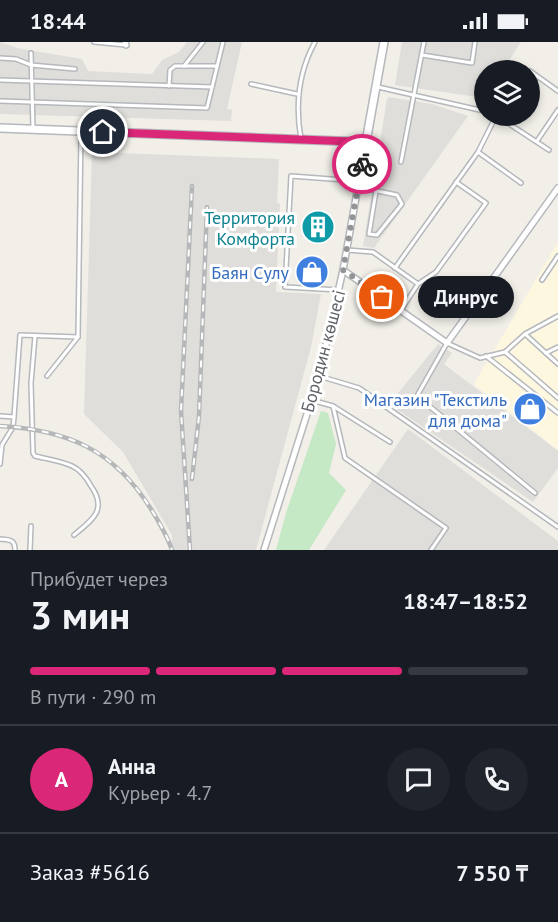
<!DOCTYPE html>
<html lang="ru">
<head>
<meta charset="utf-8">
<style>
  body { margin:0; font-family:"PT Sans",sans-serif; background:#20242c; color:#f1f3f6; height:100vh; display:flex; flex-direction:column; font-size:22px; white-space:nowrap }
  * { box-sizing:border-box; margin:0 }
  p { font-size:20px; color:#9ea1a6 }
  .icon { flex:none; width:33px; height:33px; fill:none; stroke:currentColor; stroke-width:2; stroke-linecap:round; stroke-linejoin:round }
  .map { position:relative; height:508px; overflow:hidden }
  .side { display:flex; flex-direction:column; background:#171b24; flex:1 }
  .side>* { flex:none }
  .buttons { position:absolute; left:474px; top:18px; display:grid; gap:12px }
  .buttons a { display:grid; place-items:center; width:66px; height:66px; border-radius:50%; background:#171b24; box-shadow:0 3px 9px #0003; font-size:30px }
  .pin { position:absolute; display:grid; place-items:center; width:51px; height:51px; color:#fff; margin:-26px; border:3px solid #fff; border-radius:50%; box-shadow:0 2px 6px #0007 }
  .courier { position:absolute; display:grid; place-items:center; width:60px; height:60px; margin:-30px; border:4px solid #db2777; border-radius:50%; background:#fff; color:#222; box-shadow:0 2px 8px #0007 }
  .bubble { position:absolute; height:42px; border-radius:21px; background:#171b24; box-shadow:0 3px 9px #0003; font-size:20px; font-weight:700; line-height:42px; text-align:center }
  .head em { font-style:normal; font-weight:700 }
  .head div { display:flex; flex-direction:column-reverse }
  .head { display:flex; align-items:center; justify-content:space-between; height:102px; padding:0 30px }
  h1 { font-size:39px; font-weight:700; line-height:45px }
  .bar { display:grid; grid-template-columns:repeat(4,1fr); gap:9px 6px; align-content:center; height:72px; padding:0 30px }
  .bar i { height:8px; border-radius:4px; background:#363941 }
  .bar .active { background:#db2777 }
  .bar p { grid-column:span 4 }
  .line { display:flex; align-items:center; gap:15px; padding:0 30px; border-top:2px solid #363941 }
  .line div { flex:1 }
  .round { display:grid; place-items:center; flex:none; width:63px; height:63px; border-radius:32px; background:#20242c }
  .status { display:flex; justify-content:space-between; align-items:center; height:42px; padding:0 30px; background:#171b24; direction:ltr }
  .status svg { height:16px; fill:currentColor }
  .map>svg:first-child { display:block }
</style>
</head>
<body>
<div class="status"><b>18:44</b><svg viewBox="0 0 49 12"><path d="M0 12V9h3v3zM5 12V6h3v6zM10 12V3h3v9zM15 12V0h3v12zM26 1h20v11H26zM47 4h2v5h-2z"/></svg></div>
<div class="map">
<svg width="558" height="508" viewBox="0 0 558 508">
  <rect width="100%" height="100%" fill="#f1efe8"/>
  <!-- commercial -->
  <polygon fill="#fef7e0" points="558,200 558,408 474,342"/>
  <!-- industrial -->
  <g fill="#e0deda">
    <polygon points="0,0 17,6 82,17 88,29 152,32 162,18 179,10 187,0 242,0 227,67 232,68 231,79 0,72"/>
    <polygon points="402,0 521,0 503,28 484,28 484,56 395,43"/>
    <polygon points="389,55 432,62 468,74 374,206 363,204 387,57"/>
    <polygon points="92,110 279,117 277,161 280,162 276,250 321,252 311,305 256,508 172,508 172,493 123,410 84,372"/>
    <polygon points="438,302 452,311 444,322 558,409 558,426 533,460 389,362"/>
    <polygon points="408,387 558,499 558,508 324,508"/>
  </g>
  <!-- green -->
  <polygon fill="#c5e8c5" points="321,369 328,371 336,402 329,431 346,448 309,508 276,508 286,471"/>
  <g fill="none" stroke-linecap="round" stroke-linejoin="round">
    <!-- service casing -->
    <g stroke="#b5b8bc" stroke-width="6">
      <g id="service">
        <polyline points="94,0 126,3"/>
        <polyline points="31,11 33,86"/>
        <polyline points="422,13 472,21 475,0"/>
        <polyline points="0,16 16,17 31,23 75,27"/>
        <polyline points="184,24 203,0"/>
        <polyline points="530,29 558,49"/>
        <polyline points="0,38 212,45"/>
        <polyline points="251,42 297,52"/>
        <polyline points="169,44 170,28 175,24 217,24"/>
        <polyline points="378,45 484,69"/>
        <polyline points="0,59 207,66 223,0"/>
        <polyline points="497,74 549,108"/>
        <path d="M301 97C295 63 298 31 315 0"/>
        <polyline points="537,99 558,68"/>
        <polyline points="478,110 521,141"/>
        <polyline points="401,120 424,0"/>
        <polyline points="358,145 397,153 402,162 377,193 369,192 376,149"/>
        <polyline points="347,208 373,210 418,242"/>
        <polyline points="395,226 478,110 496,74"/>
        <polyline points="542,238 558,214"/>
        <polyline points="339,248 285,245 291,134 358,139"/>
        <polyline points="401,268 418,242 436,230 486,161 456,140"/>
        <polyline points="525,292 558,322"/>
        <path d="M35 294 31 341 33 411 35 414C47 417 61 419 72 424 81 428 86 435 91 444 108 468 92 478 74 493"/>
        <polyline points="505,310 558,356"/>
        <polyline points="546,311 558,305"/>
        <polyline points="486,314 558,371"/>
        <polyline points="47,334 78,295"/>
        <polyline points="319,334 359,346 558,485"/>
        <polyline points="311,358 333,364 390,400"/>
        <polyline points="333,364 345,416 446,486 431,508"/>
        <polyline points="0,374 14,375 20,293 78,295 81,91"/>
        <polyline points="0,422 2,403 13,385 14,375"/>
        <polyline points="535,451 417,354 447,301 480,316 505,310 525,292 558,274"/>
        <path d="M0 497C9 498 15 497 15 508"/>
        <polyline points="30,508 31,484"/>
      </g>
    </g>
    <!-- minor casing -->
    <g stroke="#b5b8bc" stroke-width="8">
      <g id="minor">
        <polyline points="125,0 126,3"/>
        <polyline points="343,228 447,301 558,146"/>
        <polyline points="264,508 319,334 343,228 366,100"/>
      </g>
    </g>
    <!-- tertiary casing -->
    <g stroke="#b5b8bc" stroke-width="10">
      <polyline id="tertiary" points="0,86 366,100 384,0"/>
    </g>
    <!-- service -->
    <use href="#service" stroke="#fff" stroke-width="3"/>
    <!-- minor -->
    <use href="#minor" stroke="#fff" stroke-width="5"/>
    <!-- tertiary -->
    <use href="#tertiary" stroke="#fff" stroke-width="7"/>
    <!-- rail casing -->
    <g stroke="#b6b7b8" stroke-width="4.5">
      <g id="rail">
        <path d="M0 384C68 388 114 408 151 467 159 480 167 493 172 508"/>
        <polyline points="192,437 199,374 207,165"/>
        <polyline points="190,508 181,369 192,144"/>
      </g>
    </g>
    <!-- rail -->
    <use href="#rail" stroke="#fff" stroke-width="2" stroke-dasharray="7" stroke-linecap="butt"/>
  </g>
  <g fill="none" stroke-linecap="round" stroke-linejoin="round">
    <!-- done -->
    <polyline stroke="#929495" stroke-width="6" stroke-dasharray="0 10.8" points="362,122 343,228 382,255"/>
    <!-- route -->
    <polyline stroke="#db2777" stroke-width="8" points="103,90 366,100 362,122"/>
  </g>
  <!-- icons -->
  <defs>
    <g id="building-disc" transform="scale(1.725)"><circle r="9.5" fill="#0f9aa8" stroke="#fff"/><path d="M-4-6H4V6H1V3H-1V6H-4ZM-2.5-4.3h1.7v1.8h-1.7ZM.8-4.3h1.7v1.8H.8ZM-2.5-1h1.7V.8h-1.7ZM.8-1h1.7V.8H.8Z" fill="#fff"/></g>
    <g id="shop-disc" transform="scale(1.725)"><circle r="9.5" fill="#3f7fe0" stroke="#fff"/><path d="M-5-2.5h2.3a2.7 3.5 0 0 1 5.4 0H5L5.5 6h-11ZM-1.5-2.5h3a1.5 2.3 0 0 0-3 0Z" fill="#fff"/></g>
  </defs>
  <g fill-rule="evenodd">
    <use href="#building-disc" x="318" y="185"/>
    <use href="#shop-disc" x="312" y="230"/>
    <use href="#shop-disc" x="530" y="367"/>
  </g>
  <g text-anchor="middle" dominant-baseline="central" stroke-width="6" stroke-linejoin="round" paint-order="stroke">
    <!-- culture labels -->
    <g font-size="18" fill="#0d838f" stroke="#fff" text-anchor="end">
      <text x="295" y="175">Территория<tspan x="295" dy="21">Комфорта</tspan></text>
    </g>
    <!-- shop labels -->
    <g font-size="18" fill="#366cbe" stroke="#fff" text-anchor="end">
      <text x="289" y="230">Баян Сулу</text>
      <text x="507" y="357">Магазин "Текстиль<tspan x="507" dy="21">для дома"</tspan></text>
    </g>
    <!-- street labels -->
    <g font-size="18" fill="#5f6368" stroke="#fff">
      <text transform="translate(323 309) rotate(-75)">Бородин көшесі</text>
    </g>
  </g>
</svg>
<div class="buttons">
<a><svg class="icon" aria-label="layers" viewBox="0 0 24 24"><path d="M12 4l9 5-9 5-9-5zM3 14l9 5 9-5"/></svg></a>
</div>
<div class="pin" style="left:382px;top:255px;background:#ea580c"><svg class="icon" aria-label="bag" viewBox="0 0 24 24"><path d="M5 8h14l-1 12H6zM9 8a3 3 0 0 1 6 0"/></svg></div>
<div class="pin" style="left:103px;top:90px;background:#1f2937"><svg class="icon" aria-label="home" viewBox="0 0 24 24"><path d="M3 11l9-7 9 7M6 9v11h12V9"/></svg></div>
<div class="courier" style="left:362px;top:122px"><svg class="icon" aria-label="bike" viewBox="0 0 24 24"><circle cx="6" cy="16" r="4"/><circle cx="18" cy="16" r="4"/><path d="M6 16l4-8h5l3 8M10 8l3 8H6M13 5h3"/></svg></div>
<div class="bubble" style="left:418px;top:234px;width:96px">Динрус</div>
</div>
<section class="side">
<div class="head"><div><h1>3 мин</h1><p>Прибудет через</p></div><em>18:47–18:52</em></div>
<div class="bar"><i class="active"></i><i class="active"></i><i class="active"></i><i></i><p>В пути · 290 m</p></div>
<div class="line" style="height:108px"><b class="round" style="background:#db2777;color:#fff">А</b><div><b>Анна</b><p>Курьер · 4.7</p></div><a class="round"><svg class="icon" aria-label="chat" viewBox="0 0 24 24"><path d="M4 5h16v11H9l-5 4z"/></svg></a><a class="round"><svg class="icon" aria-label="phone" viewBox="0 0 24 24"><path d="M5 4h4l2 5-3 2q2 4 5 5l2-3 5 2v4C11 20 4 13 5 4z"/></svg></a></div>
<div class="line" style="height:78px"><div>Заказ #5616</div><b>7 550 ₸</b></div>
</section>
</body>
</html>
